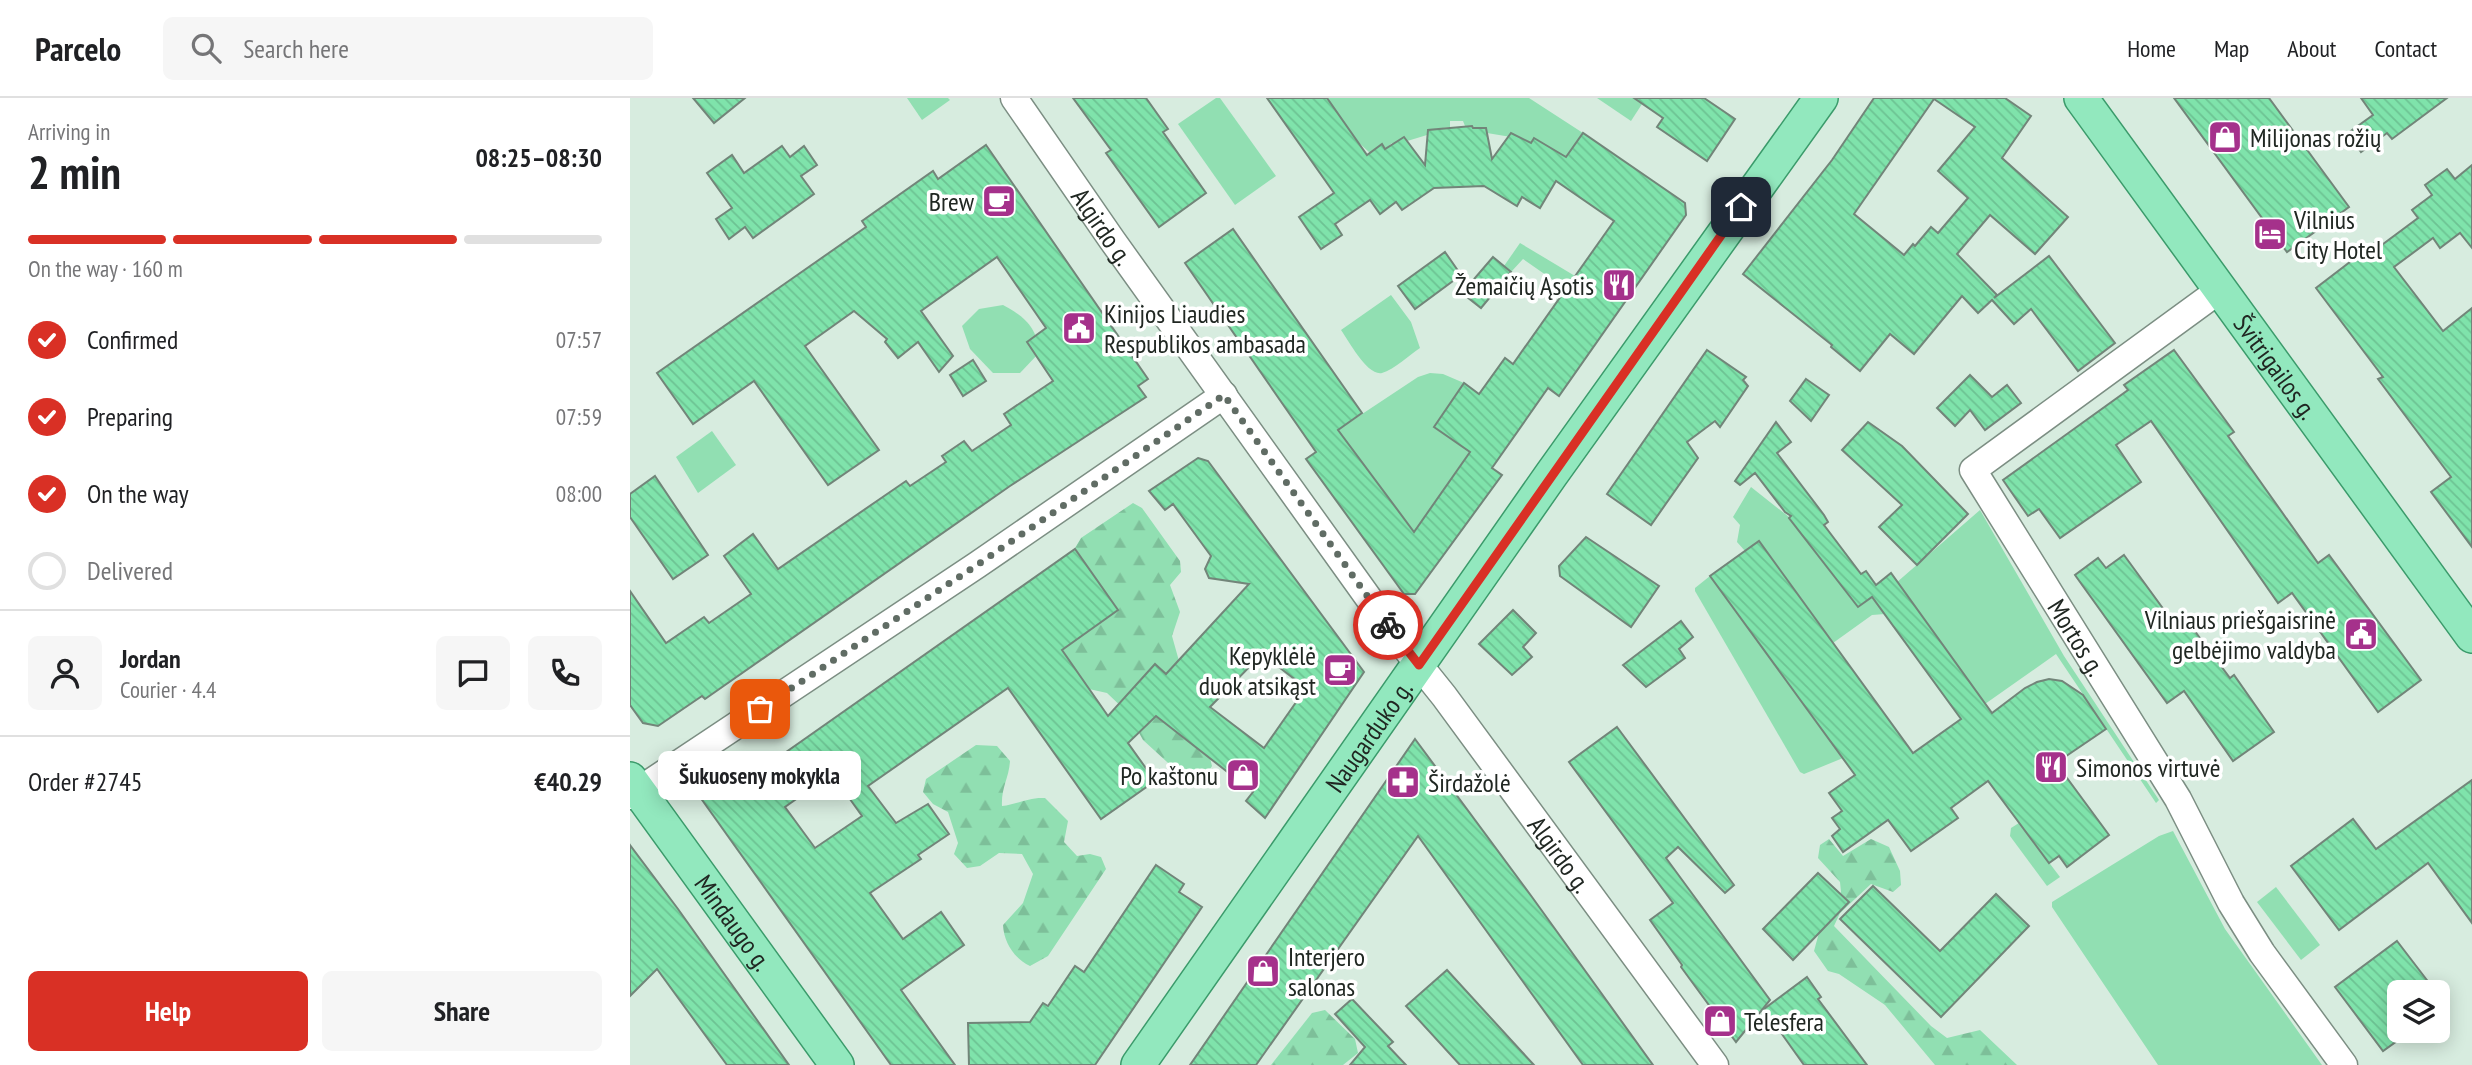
<!DOCTYPE html>
<html lang="en">
<head>
<meta charset="utf-8">
<style>
  body { margin:0; font-family:"PT Sans Narrow",sans-serif; background:#f6f6f6; color:#202124; height:100vh; display:flex; flex-direction:column; font-size:26px; white-space:nowrap }
  * { box-sizing:border-box; margin:0 }
  p { font-size:23px; color:#757577 }
  .icon { flex:none; width:38px; height:38px; fill:none; stroke:currentColor; stroke-width:2; stroke-linecap:round; stroke-linejoin:round }
  .map { position:relative; flex:1; overflow:hidden }
  .drawer { display:flex; flex-direction:column; background:#fff; width:630px }
  .drawer>* { flex:none }
  .controls { position:absolute; left:1757px; top:882px; display:grid; gap:14px }
  .controls a { display:grid; place-items:center; width:63px; height:63px; border-radius:10px; background:#fff; box-shadow:0 4px 18px #0003; font-size:35px }
  .pin { position:absolute; display:grid; place-items:center; width:60px; height:60px; color:#fff; margin:-30px; border-radius:14px; box-shadow:0 4px 10px #0006 }
  .courier { position:absolute; display:grid; place-items:center; width:70px; height:70px; margin:-35px; border:5px solid #d93025; border-radius:50%; background:#fff; color:#222; box-shadow:0 2px 9px #0007 }
  .bubble { position:absolute; height:49px; border-radius:10px; background:#fff; box-shadow:0 4px 18px #0003; font-size:23px; font-weight:600; line-height:49px; text-align:center }
  .overview em { font-style:normal; font-weight:600 }
  .overview div { display:flex; flex-direction:column-reverse }
  .overview { display:flex; align-items:center; justify-content:space-between; height:119px; padding:0 28px }
  h1 { font-size:46px; font-weight:600; line-height:52px }
  .bar { display:grid; grid-template-columns:repeat(4,1fr); gap:10px 7px; align-content:center; height:84px; padding:0 28px }
  .bar i { height:9px; border-radius:5px; background:#e0e0e0 }
  .bar .on { background:#d93025 }
  .bar p { grid-column:span 4 }
  .line { display:flex; align-items:center; gap:18px; padding:0 28px; border-top:2px solid #e0e0e0 }
  .line div { flex:1 }
  .round { display:grid; place-items:center; flex:none; width:74px; height:74px; border-radius:10px; background:#f6f6f6 }
  ol { padding:0 28px; list-style:none }
  li { display:flex; align-items:center; gap:21px; height:77px }
  li p { margin-inline-start:auto }
  li .icon { padding:7px; border-radius:50%; background:#d93025; color:#fff; stroke-width:4 }
  li:last-child { color:#757577 }
  li i { width:38px; height:38px; border:4px solid #e0e0e0; border-radius:50% }
  .primary-button { display:flex; gap:14px; margin-top:auto; padding:14px 28px }
  .primary-button a { flex:1; height:80px; border-radius:10px; background:#d93025; color:#fff; font-size:28px; font-weight:600; line-height:80px; text-align:center }
  .primary-button a+a { background:#f6f6f6; color:#202124 }
  header { display:flex; align-items:center; gap:42px; box-sizing:border-box; height:98px; padding:0 35px; background:#fff; border-bottom:2px solid #e0e0e0 }
  header strong { font-size:33px }
  nav { display:flex; gap:38px; margin-inline-start:auto; font-size:24px }
  .search { width:490px; height:63px; background:#f6f6f6; display:flex; align-items:center; gap:18px; box-sizing:border-box; padding:0 24px; border-radius:10px; color:#757577; font-size:26px }
  main { display:flex; flex:1; min-height:0 }
  .map>svg:first-child { display:block }
</style>
</head>
<body>
<header>
<strong>Parcelo</strong>
<div class="search"><svg class="icon" aria-label="search" viewBox="0 0 24 24"><circle cx="10" cy="10" r="6"/><path d="M15 15l6 6"/></svg>Search here</div>
<nav><a>Home</a><a>Map</a><a>About</a><a>Contact</a></nav>
</header>
<main>
<section class="drawer">
<div class="overview"><div><h1>2 min</h1><p>Arriving in</p></div><em>08:25–08:30</em></div>
<div class="bar"><i class="on"></i><i class="on"></i><i class="on"></i><i></i><p>On the way · 160 m</p></div>
<ol>
<li><svg class="icon" aria-label="check" viewBox="0 0 24 24"><path d="M5 12l5 5 9-10"/></svg>Confirmed<p>07:57</p></li>
<li><svg class="icon" aria-label="check" viewBox="0 0 24 24"><path d="M5 12l5 5 9-10"/></svg>Preparing<p>07:59</p></li>
<li><svg class="icon" aria-label="check" viewBox="0 0 24 24"><path d="M5 12l5 5 9-10"/></svg>On the way<p>08:00</p></li>
<li><i></i>Delivered</li>
</ol>
<div class="line" style="height:126px"><a class="round"><svg class="icon" aria-label="person" viewBox="0 0 24 24"><circle cx="12" cy="8" r="4"/><path d="M4 21q1-7 8-7t8 7"/></svg></a><div><b>Jordan</b><p>Courier · 4.4</p></div><a class="round"><svg class="icon" aria-label="chat" viewBox="0 0 24 24"><path d="M4 5h16v11H9l-5 4z"/></svg></a><a class="round"><svg class="icon" aria-label="phone" viewBox="0 0 24 24"><path d="M5 4h4l2 5-3 2q2 4 5 5l2-3 5 2v4C11 20 4 13 5 4z"/></svg></a></div>
<div class="line" style="height:91px"><div>Order #2745</div><b>€40.29</b></div>
<div class="primary-button"><a>Help</a><a>Share</a></div>
</section>
<div class="map">
<svg width="1842" height="967" viewBox="0 0 1842 967">
  <defs>
    <pattern id="forest-firs" width="22" height="20" patternUnits="userSpaceOnUse" patternTransform="scale(1.75)"><rect width="22" height="20" fill="#91dfb2"/><path d="M5 1l3.5 6h-7zM16 11l3.5 6h-7z" fill="#7dbf99"/></pattern>
    <pattern id="building-back-hatch" width="6" height="6" patternUnits="userSpaceOnUse" patternTransform="scale(1.75)"><rect width="6" height="6" fill="#7fe3ab"/><path d="M-1 5l2 2M0 0l6 6M5-1l2 2" fill="none" stroke="#6dc393"/></pattern>
  </defs>
  <rect width="100%" height="100%" fill="#d7ecdf"/>
  <!-- green -->
  <g fill="#91dfb2">
    <polygon points="277,0 318,0 320,2 292,22"/>
    <polygon points="586,0 590,0 646,78 605,107 548,26"/>
    <polygon points="697,0 899,0 953,35 932,66 904,41 901,45 893,41 857,35 856,30 835,28 833,23 820,23 820,29 798,32 797,37 764,47 762,45 755,51 751,46 740,55 727,43"/>
    <polygon points="967,0 1004,0 1012,6 1001,23"/>
    <polygon points="890,145 945,178 936,191 893,161 881,174 874,168"/>
    <path d="M761 197 781 224 790 250C779 257 764 272 752 275 737 278 719 243 711 232Z"/>
    <path d="M373 207C395 219 407 229 409 255L390 275H363L340 251 332 228 349 211Z"/>
    <polygon points="800,275 813,276 834,285 840,354 780,448 777,425 708,332 788,279"/>
    <polygon points="82,333 106,367 68,395 46,359"/>
    <polygon points="1121,389 1159,419 1228,509 1250,492 1266,485 1350,412 1434,558 1529,702 1526,705 1426,556 1355,606 1279,500 1255,516 1242,517 1203,545 1129,443 1115,453 1107,444 1110,427 1103,419"/>
    <polygon points="1080,478 1213,660 1174,676 1170,674 1065,493 1065,490"/>
    <polygon points="1389,725 1430,779 1417,788 1380,738 1381,730"/>
    <polygon points="1543,733 1595,831 1692,967 1528,967 1422,809 1422,804 1529,738"/>
    <polygon points="1646,789 1690,847 1671,862 1627,804"/>
  </g>
  <!-- forest -->
  <g fill="url(#forest-firs)">
    <polygon points="503,405 512,410 550,463 551,474 540,487 550,514 542,538 549,563 536,576 525,567 522,622 526,618 580,660 582,668 573,683 560,685 513,642 498,615 477,595 459,591 432,552 488,512 445,450 451,440"/>
    <path d="M346 647 367 648 380 663C379 680 371 690 372 708 388 706 399 699 415 700L438 723 434 744 447 758 460 756 471 759 476 771 418 858 400 868C384 860 374 845 373 827L393 805 403 776 392 756 369 755 350 768 337 770 324 756 328 745 318 714 303 706 293 694 296 681Z"/>
    <polygon points="1199,741 1213,758 1241,741 1259,749 1270,773 1271,787 1263,794 1241,786 1210,815 1204,828 1301,928 1317,940 1350,932 1387,967 1305,967 1255,907 1209,876 1198,873 1184,853 1190,831 1211,794 1210,784 1188,760 1190,747"/>
    <polygon points="695,912 725,941 728,955 713,967 641,967 682,915"/>
  </g>
  <!-- building -->
  <g fill="url(#building-back-hatch)" stroke="#728579" stroke-width="2" fill-rule="evenodd">
    <polygon points="63,0 115,0 84,25"/>
    <polygon points="443,0 516,0 538,31 533,34 576,95 529,129 476,55 481,52"/>
    <polygon points="637,0 697,0 737,57 752,46 755,51 774,39 795,67 798,32 842,28 843,30 856,30 862,61 881,35 901,45 904,40 936,59 953,35 1055,105 1056,117 929,298 918,290 862,370 872,377 785,496 774,496 676,361 686,354 555,165 603,131 732,315 708,332 784,434 840,354 804,329 834,285 849,296 875,260 883,266 984,123 926,83 910,110 892,99 887,108 854,88 804,90 772,112 766,104 750,116 740,102 705,126 712,137 691,151 669,119 704,95"/>
    <polygon points="1004,0 1074,0 1105,21 1077,63 1027,29 1033,20"/>
    <path d="M1244 0H1375L1401 18 1372 60 1438 119 1405 156 1360 117 1327 156 1367 197 1364 200 1419 158 1485 245 1448 273 1401 211 1384 226 1362 202 1348 215 1332 198 1284 256 1260 236 1230 273 1201 249 1202 247 1113 176 1202 62ZM1304 1 1345 29 1308 73 1338 100 1308 135 1301 129 1285 148 1283 146 1274 157 1224 116Z"/>
    <polygon points="1544,0 1639,0 1719,109 1657,154"/>
    <polygon points="1731,0 1817,0 1762,41 1757,35 1731,54 1718,35 1743,17"/>
    <polygon points="356,47 518,281 508,288 516,299 380,388 75,601 72,598 28,628 13,625 0,607 0,493 36,545 74,519 79,525 121,496 94,458 123,436 148,471 276,383 280,388 316,364 312,358 334,343 342,353 381,327 374,316 423,283 397,244 416,230 367,159 291,213 323,258 309,274 288,244 268,260 255,244 257,241 224,213 175,248 249,352 198,387 124,283 63,326 27,275 236,129 232,123 303,73 308,81"/>
    <polygon points="152,48 160,59 174,48 187,67 171,78 184,96 123,140 115,129 99,141 86,121 102,110 77,75 102,57 114,75"/>
    <polygon points="1842,67 1842,150 1830,135 1810,150 1803,140 1764,169 1813,233 1842,210 1842,449 1801,394 1821,379 1748,281 1753,279 1686,190 1746,144 1749,149 1788,120 1782,112 1802,97 1795,87 1817,71 1825,81"/>
    <polygon points="815,154 831,177 785,211 768,188"/>
    <polygon points="863,159 881,174 851,210 832,195"/>
    <polygon points="1077,252 1116,279 1113,282 1118,288 1090,329 1085,323 1057,344 1068,360 1021,427 977,396"/>
    <polygon points="1544,252 1604,334 1598,338 1688,465 1699,457 1791,582 1748,614 1662,495 1648,505 1521,323 1486,347 1511,384 1430,440 1409,411 1398,418 1373,382 1498,292 1494,287"/>
    <polygon points="343,262 356,283 333,298 320,277"/>
    <polygon points="1340,277 1362,299 1377,287 1391,305 1355,332 1340,312 1325,328 1307,310"/>
    <polygon points="1176,281 1199,297 1181,323 1160,303"/>
    <polygon points="1146,324 1161,344 1147,355 1194,417 1198,424 1194,427 1231,476 1236,473 1246,487 1261,475 1362,615 1395,590 1407,584 1419,581 1432,583 1453,597 1476,631 1426,665 1479,737 1437,769 1429,758 1419,765 1358,683 1321,710 1328,720 1281,753 1258,722 1213,754 1202,738 1210,731 1202,720 1212,713 1199,695 1225,677 1080,478 1129,443 1283,655 1331,621 1242,499 1228,509 1159,420 1161,418 1155,414 1125,375 1110,387 1105,383"/>
    <polygon points="1238,324 1272,348 1338,416 1287,467 1249,429 1272,407 1212,352"/>
    <path d="M568 360 578 363 734 574 635 720 616 703 623 694 526 618 498 645 525 683 471 721 378 590 238 688 266 725 298 706 319 736 288 757 291 761 240 795 273 841 311 814 334 847 271 892 325 967H261L70 699 131 655 139 666 445 451 488 512 432 552 478 618 525 566 536 576 619 486 579 480 575 471 581 458 543 406 535 412 519 393ZM632 556 676 590 634 650 580 609ZM202 676 232 718 185 750 155 709Z"/>
    <polygon points="25,378 78,457 43,481 0,419 0,396"/>
    <polygon points="956,439 1029,488 1001,529 930,478 929,468"/>
    <polygon points="1494,457 1548,531 1558,524 1600,580 1604,577 1644,634 1603,663 1554,593 1537,605 1445,477 1468,460 1476,470"/>
    <polygon points="883,512 906,535 893,549 902,559 882,577 849,546"/>
    <polygon points="1051,523 1063,539 1049,551 1055,560 1016,589 993,567"/>
    <polygon points="987,629 1104,787 1095,795 1048,749 1036,760 1140,902 1106,944 1051,869 1052,867 1020,822 1043,805 939,664"/>
    <polygon points="785,641 902,799 1023,967 953,967 788,738 626,967 560,967"/>
    <polygon points="1842,682 1842,825 1798,765 1709,832 1661,768 1723,721 1746,751"/>
    <polygon points="0,747 48,811 159,967 97,967 27,871 0,898"/>
    <polygon points="526,767 554,786 549,794 572,809 465,967 339,967 338,925 400,924 413,905 418,908 445,868 454,874"/>
    <polygon points="1188,775 1219,804 1163,862 1133,831"/>
    <polygon points="1243,788 1310,853 1366,796 1399,828 1311,919 1210,821"/>
    <polygon points="1767,843 1806,894 1769,894 1769,933 1781,933 1753,953 1705,889"/>
    <polygon points="817,872 892,954 904,967 830,967 776,908"/>
    <polygon points="1177,879 1191,899 1188,901 1237,967 1174,967 1134,911"/>
    <polygon points="722,901 763,944 758,948 776,967 720,967 735,949 705,916"/>
  </g>
  <g fill="none" stroke-linecap="round" stroke-linejoin="round">
    <!-- minor casing -->
    <g stroke="#7c8e83" stroke-width="29">
      <g id="minor">
        <path id="s1" d="M384 0 482 142 765 537 814 598 1085 967"/>
        <path id="s2" d="M1591 191 1343 372 1548 701 1601 805 1632 855 1714 967"/>
        <polyline points="0,698 347,467 594,297"/>
      </g>
    </g>
    <!-- major casing -->
    <g stroke="#3b9b6b" stroke-width="36">
      <g id="major">
        <path id="s3" d="M1451 0 1842 538"/>
        <path id="s4" d="M0 681 207 967"/>
        <path id="s5" d="M508 967 921 377 1191 0"/>
      </g>
    </g>
    <!-- minor -->
    <use href="#minor" stroke="#fff" stroke-width="26"/>
    <!-- major -->
    <use href="#major" stroke="#92e8be" stroke-width="33"/>
  </g>
  <g fill="none" stroke-linecap="round" stroke-linejoin="round">
    <!-- done -->
    <polyline stroke="#606c64" stroke-width="7" stroke-dasharray="0 12.6" points="130,611 347,467 594,297 758,527"/>
    <!-- route -->
    <polyline stroke="#d93025" stroke-width="9" points="758,527 789,567 1111,109"/>
  </g>
  <!-- icons -->
  <defs>
    <g id="shop-square" transform="scale(1.75)"><rect x="-9" y="-9" width="18" height="18" rx="4" fill="#a5318b" stroke="#fff"/><path d="M-5-2.5h2.3a2.7 3.5 0 0 1 5.4 0H5L5.5 6h-11ZM-1.5-2.5h3a1.5 2.3 0 0 0-3 0Z" fill="#fff"/></g>
    <g id="cafe-square" transform="scale(1.75)"><rect x="-9" y="-9" width="18" height="18" rx="4" fill="#a5318b" stroke="#fff"/><path d="M-5.5-4.5H6V0H3Q3 3.5 0 3.5H-2.5Q-5.5 3.5-5.5 0ZM3-3.2v2h1.7v-2ZM-6 4.5H4V6H-6Z" fill="#fff"/></g>
    <g id="hotel-square" transform="scale(1.75)"><rect x="-9" y="-9" width="18" height="18" rx="4" fill="#a5318b" stroke="#fff"/><path d="M-6-4.5h1.5V1H6V5H4.5V3h-9V5H-6ZM-4 0a1.8 1.8 0 1 1 3.6 0ZM.5 0V-2.5h3Q6-2.5 6 0Z" fill="#fff"/></g>
    <g id="restaurant-square" transform="scale(1.75)"><rect x="-9" y="-9" width="18" height="18" rx="4" fill="#a5318b" stroke="#fff"/><path d="M-5-6h1v4h1v-4h1v4h1v-4h1v5L-1.5 .5V6h-2V.5L-5-1ZM5-6V6H3V1.5H1.5Q1.5-4 5-6Z" fill="#fff"/></g>
    <g id="civic-square" transform="scale(1.75)"><rect x="-9" y="-9" width="18" height="18" rx="4" fill="#a5318b" stroke="#fff"/><path d="M-.6-6.5H3V-4.5H.6V-3L4-1V1h2V6H-6V1h2V-1L-.6-3ZM-1.2 2.5V6h2.4V2.5Z" fill="#fff"/></g>
    <g id="pharmacy-square" transform="scale(1.75)"><rect x="-9" y="-9" width="18" height="18" rx="4" fill="#a5318b" stroke="#fff"/><path d="M-2-6h4v4h4v4h-4v4h-4v-4h-4v-4h4Z" fill="#fff"/></g>
  </defs>
  <g fill-rule="evenodd">
    <use href="#shop-square" x="1595" y="39"/>
    <use href="#cafe-square" x="369" y="103"/>
    <use href="#hotel-square" x="1640" y="136"/>
    <use href="#restaurant-square" x="989" y="187"/>
    <use href="#civic-square" x="449" y="230"/>
    <use href="#civic-square" x="1731" y="536"/>
    <use href="#cafe-square" x="710" y="572"/>
    <use href="#restaurant-square" x="1421" y="669"/>
    <use href="#shop-square" x="613" y="677"/>
    <use href="#pharmacy-square" x="773" y="684"/>
    <use href="#shop-square" x="633" y="873"/>
    <use href="#shop-square" x="1090" y="923"/>
  </g>
  <g text-anchor="middle" dominant-baseline="central" stroke-width="7" stroke-linejoin="round" paint-order="stroke">
    <!-- poi labels -->
    <g font-size="26" fill="#202722" stroke="#fff" text-anchor="start">
      <text x="1620" y="39">Milijonas rožių</text>
      <text x="344" y="103" text-anchor="end">Brew</text>
      <text x="1664" y="121">Vilnius<tspan x="1664" dy="30">City Hotel</tspan></text>
      <text x="964" y="187" text-anchor="end">Žemaičių Ąsotis</text>
      <text x="474" y="215">Kinijos Liaudies<tspan x="474" dy="30">Respublikos ambasada</tspan></text>
      <text x="1706" y="521" text-anchor="end">Vilniaus priešgaisrinė<tspan x="1706" dy="30">gelbėjimo valdyba</tspan></text>
      <text x="686" y="557" text-anchor="end">Kepyklėlė<tspan x="686" dy="30">duok atsikąst</tspan></text>
      <text x="1446" y="669">Simonos virtuvė</text>
      <text x="588" y="677" text-anchor="end">Po kaštonu</text>
      <text x="798" y="684">Širdažolė</text>
      <text x="658" y="858">Interjero<tspan x="658" dy="30">salonas</tspan></text>
      <text x="1114" y="923">Telesfera</text>
    </g>
    <!-- street labels -->
    <g font-size="26" fill="#202722" stroke="#fff">
      <text stroke="none"><textPath href="#s1" startOffset="156">Algirdo g.</textPath></text>
      <text stroke="none"><textPath href="#s3" startOffset="332">Švitrigailos g.</textPath></text>
      <text stroke="none"><textPath href="#s2" startOffset="504">Mortos g.</textPath></text>
      <text stroke="none"><textPath href="#s5" startOffset="402">Naugarduko g.</textPath></text>
      <text stroke="none"><textPath href="#s1" startOffset="933">Algirdo g.</textPath></text>
      <text stroke="none"><textPath href="#s4" startOffset="177">Mindaugo g.</textPath></text>
    </g>
  </g>
</svg>
<div class="controls">
<a><svg class="icon" aria-label="layers" viewBox="0 0 24 24"><path d="M12 4l9 5-9 5-9-5zM3 14l9 5 9-5"/></svg></a>
</div>
<div class="pin" style="left:130px;top:611px;background:#ea580c"><svg class="icon" aria-label="bag" viewBox="0 0 24 24"><path d="M5 8h14l-1 12H6zM9 8a3 3 0 0 1 6 0"/></svg></div>
<div class="pin" style="left:1111px;top:109px;background:#1f2937"><svg class="icon" aria-label="home" viewBox="0 0 24 24"><path d="M3 11l9-7 9 7M6 9v11h12V9"/></svg></div>
<div class="courier" style="left:758px;top:527px"><svg class="icon" aria-label="bike" viewBox="0 0 24 24"><circle cx="6" cy="16" r="4"/><circle cx="18" cy="16" r="4"/><path d="M6 16l4-8h5l3 8M10 8l3 8H6M13 5h3"/></svg></div>
<div class="bubble" style="left:28px;top:653px;width:203px">Šukuoseny mokykla</div>
</div>
</main>
</body>
</html>
